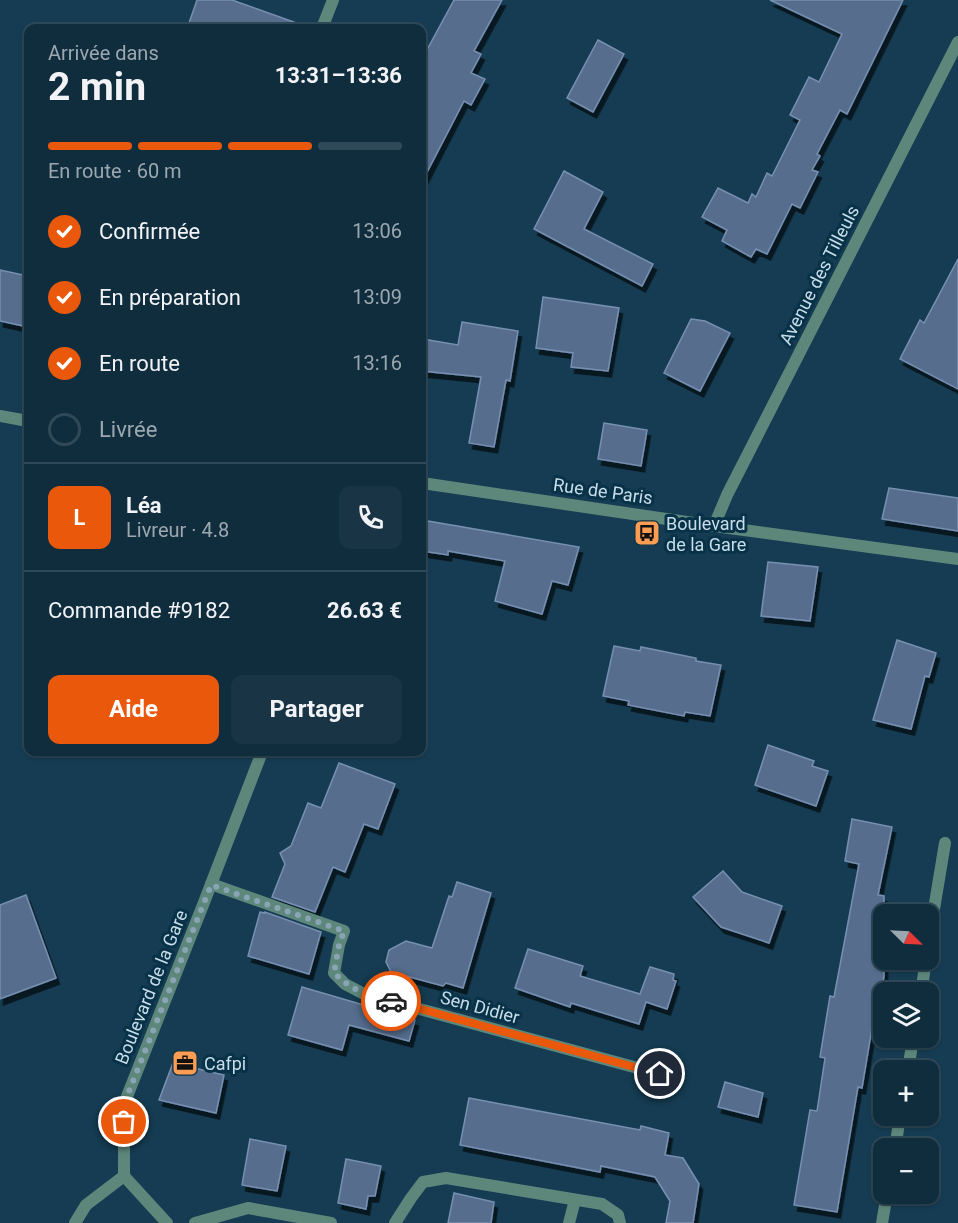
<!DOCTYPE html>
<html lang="fr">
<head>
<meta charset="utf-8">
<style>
  body { margin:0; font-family:Roboto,sans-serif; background:#193545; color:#f1f3f6; height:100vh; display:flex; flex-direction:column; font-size:22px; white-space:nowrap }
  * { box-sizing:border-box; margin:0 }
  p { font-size:20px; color:#9ca8b0 }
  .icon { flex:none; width:33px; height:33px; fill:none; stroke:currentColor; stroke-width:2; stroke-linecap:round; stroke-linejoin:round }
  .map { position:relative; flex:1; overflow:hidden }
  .details { position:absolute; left:24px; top:24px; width:402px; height:732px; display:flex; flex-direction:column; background:#102d3e; border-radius:12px; box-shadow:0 2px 4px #0004,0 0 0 2px #304958 }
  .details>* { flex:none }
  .needle { width:39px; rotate:114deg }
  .buttons { position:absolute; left:873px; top:904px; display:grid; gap:12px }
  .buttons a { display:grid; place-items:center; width:66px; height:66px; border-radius:12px; background:#102d3e; box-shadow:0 2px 4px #0004,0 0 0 2px #304958; font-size:30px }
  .pin { position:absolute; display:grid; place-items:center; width:51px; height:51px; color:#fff; margin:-26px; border:3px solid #fff; border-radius:50%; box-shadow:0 2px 6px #0007 }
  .courier { position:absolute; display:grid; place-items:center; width:60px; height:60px; margin:-30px; border:4px solid #ea580c; border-radius:50%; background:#fff; color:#222; box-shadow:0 2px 8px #0007 }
  .head em { font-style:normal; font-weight:700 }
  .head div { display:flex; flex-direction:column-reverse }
  .head { display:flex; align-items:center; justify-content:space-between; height:102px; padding:0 24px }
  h1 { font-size:39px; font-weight:700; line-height:45px }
  .bar { display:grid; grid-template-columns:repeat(4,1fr); gap:9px 6px; align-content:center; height:72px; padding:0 24px }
  .bar i { height:8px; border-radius:4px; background:#304958 }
  .bar .current { background:#ea580c }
  .bar p { grid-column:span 4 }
  .line { display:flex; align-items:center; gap:15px; padding:0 24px; border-top:2px solid #304958 }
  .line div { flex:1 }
  .round { display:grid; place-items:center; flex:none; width:63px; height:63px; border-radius:12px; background:#193545 }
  ol { padding:0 24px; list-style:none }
  li { display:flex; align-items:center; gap:18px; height:66px }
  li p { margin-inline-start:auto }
  li .icon { padding:6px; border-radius:50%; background:#ea580c; color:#fff; stroke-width:4 }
  li:last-child { color:#9ca8b0 }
  li i { width:33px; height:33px; border:3px solid #304958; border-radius:50% }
  .cta { display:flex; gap:12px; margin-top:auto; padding:12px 24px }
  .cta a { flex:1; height:69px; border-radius:12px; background:#ea580c; color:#fff; font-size:24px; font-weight:700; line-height:69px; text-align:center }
  .cta a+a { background:#193545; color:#f1f3f6 }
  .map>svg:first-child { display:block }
</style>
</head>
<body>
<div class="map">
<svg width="958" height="1223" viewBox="0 0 958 1223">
  <defs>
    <filter id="shadow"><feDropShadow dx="3.5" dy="6" stdDeviation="0" flood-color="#0009"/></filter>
  </defs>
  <rect width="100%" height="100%" fill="#153c52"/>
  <!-- building -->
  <g fill="#566d8e" stroke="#7790b2" stroke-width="1.5" filter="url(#shadow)">
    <polygon points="197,0 232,0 302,25 301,28 203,28 189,23"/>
    <polygon points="454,0 502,0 474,51 481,54 471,73 485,79 471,105 464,101 422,182 422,59"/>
    <polygon points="770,0 903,0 847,114 840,110 817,154 820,156 812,170 818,172 800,208 792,204 767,254 756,249 751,257 722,241 727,230 702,217 718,188 748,203 752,194 756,197 767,173 772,176 800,120 790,115 809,77 819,82 842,34"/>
    <polygon points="598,40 624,54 593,112 567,98"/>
    <polygon points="564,171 603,192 584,229 653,264 642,286 534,229"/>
    <polygon points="958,259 958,389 900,359 920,320 924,323"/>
    <polygon points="0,270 28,276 28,327 0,321"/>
    <polygon points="543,297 619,308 608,371 571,367 573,353 536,348"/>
    <polygon points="691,319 705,321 730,333 700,391 664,373"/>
    <polygon points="462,322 518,331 510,381 506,380 494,447 469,443 481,377 422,371 422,339 458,345"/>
    <polygon points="604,423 647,430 641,466 598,459"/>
    <polygon points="889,488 958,498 958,531 882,519"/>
    <polygon points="422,520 579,547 568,585 552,581 542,614 495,601 505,561 448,551 448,555 422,551"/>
    <polygon points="768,562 818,567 810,621 761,616"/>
    <polygon points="897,640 936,653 929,677 925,676 911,729 873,720"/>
    <polygon points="614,646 640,651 641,647 696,658 696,661 721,665 710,716 685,712 684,716 628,705 629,701 603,696"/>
    <polygon points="768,745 814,761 812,766 828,771 816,806 755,785"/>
    <polygon points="339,763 395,784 378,829 364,824 345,872 333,867 315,912 272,897 285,864 280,853 291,846 308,803 321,808"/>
    <polygon points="852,819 892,827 878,895 884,896 884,976 876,1022 873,1022 862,1088 858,1087 837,1212 794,1205 810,1110 817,1111 825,1058 820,1057 830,996 834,997 859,864 845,861"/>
    <polygon points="723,871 742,892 782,906 769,943 721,927 693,897"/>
    <polygon points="457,882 491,893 463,988 446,983 443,986 391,972 386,962 389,950 406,941 432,948 449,896 452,897"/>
    <polygon points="26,895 56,978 0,999 0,905"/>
    <polygon points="260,912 265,913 265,912 321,932 309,974 248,956"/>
    <polygon points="528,949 583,966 580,976 640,994 650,967 674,974 673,980 676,981 667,1009 646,1002 639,1024 571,1003 570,1007 515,988"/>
    <polygon points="302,987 415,1020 409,1041 349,1025 342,1050 288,1035"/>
    <polygon points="173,1063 224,1075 216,1113 159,1100"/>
    <polygon points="725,1082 763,1093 758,1117 718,1107"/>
    <polygon points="469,1098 640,1130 641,1126 669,1133 665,1155 683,1158 699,1184 693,1223 666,1223 670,1201 655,1177 601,1166 600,1172 460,1145"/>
    <polygon points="250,1139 286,1146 277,1191 242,1185"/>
    <polygon points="346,1159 381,1166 375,1196 368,1196 366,1209 338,1203"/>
    <polygon points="454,1193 494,1202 491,1223 448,1223"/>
  </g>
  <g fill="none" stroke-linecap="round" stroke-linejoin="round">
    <!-- service -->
    <g stroke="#5e877c" stroke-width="12">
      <polyline points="211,884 344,931 339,945 334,973 345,984 364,994 660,1074"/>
      <polyline points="195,1223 248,1208 331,1223"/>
      <polyline points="395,1223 411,1198 423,1182 446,1178 602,1204 618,1215 620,1223"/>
      <polyline points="569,1223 575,1200"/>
    </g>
    <!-- minor -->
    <g stroke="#5e877c" stroke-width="12">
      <polyline points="322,28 333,0"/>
      <polyline points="714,526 727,495 958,42"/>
      <polyline points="928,945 945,843"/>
      <polyline points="921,993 926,960"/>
      <polyline points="908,1071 913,1038"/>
      <polyline points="895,1149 900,1116"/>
      <polyline points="124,1176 167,1223"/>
      <polyline points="75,1223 86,1205 124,1176 124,1104 203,905 262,752"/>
      <polyline points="882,1223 887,1194"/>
    </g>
    <!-- tertiary -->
    <g stroke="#5e877c" stroke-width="12">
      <polyline points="0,416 28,421"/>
      <polyline points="422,483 714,526 958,559"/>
    </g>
  </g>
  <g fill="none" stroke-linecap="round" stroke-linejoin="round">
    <!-- done -->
    <path stroke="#89a5b5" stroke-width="6" stroke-dasharray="0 10.8" d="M124 1122V1104L211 885 344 931 339 945 334 973C353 991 367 995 391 1001"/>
    <!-- route -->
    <polyline stroke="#ea580c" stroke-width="8" points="391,1001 660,1074"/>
  </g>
  <!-- icons -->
  <defs>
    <g id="bus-square" transform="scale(1.35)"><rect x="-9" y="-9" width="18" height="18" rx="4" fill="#fc9d53" stroke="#083247"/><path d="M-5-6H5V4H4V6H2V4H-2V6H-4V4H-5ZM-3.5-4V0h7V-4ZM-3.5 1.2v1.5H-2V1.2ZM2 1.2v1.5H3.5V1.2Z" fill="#111"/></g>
    <g id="office-square" transform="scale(1.35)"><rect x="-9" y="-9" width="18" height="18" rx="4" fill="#fc9d53" stroke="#083247"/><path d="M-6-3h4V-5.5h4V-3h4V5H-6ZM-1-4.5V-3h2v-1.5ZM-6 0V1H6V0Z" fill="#111"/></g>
  </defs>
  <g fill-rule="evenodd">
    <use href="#bus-square" x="647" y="533"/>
    <use href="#office-square" x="185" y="1063"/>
  </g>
  <g text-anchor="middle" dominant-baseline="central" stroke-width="6" stroke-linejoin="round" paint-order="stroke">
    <!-- street labels -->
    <g font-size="18" fill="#c8ddea" stroke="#083247">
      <text transform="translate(819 275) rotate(-63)">Avenue des Tilleuls</text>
      <text transform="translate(603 491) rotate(8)">Rue de Paris</text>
      <text transform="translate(151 987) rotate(-68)">Boulevard de la Gare</text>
      <text transform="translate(480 1007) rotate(15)">Sen Didier</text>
    </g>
    <!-- poi labels -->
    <g font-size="18" fill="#c8ddea" stroke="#083247" text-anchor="start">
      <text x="666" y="523">Boulevard<tspan x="666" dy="21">de la Gare</tspan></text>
      <text x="204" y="1063">Cafpi</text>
    </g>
  </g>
</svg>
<div class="buttons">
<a><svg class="needle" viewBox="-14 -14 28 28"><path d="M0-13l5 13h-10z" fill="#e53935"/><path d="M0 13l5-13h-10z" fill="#9ca8b0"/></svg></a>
<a><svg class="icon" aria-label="layers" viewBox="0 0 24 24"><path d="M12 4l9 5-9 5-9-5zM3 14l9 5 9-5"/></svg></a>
<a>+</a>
<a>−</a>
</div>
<div class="pin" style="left:124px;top:1122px;background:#ea580c"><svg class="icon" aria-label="bag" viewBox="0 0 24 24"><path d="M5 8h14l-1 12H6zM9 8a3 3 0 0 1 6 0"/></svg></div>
<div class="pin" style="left:660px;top:1074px;background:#1f2937"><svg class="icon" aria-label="home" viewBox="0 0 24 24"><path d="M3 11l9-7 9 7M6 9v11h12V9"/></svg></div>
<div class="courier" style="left:391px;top:1001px"><svg class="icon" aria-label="car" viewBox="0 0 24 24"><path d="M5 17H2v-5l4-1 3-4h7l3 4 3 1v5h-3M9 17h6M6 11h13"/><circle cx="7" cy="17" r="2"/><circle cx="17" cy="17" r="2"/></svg></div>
<section class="details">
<div class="head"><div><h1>2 min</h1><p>Arrivée dans</p></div><em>13:31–13:36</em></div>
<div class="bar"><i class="current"></i><i class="current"></i><i class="current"></i><i></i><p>En route · 60 m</p></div>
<ol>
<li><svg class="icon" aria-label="check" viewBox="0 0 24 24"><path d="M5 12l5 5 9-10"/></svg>Confirmée<p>13:06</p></li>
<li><svg class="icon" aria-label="check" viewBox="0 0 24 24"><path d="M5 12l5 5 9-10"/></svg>En préparation<p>13:09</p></li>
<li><svg class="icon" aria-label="check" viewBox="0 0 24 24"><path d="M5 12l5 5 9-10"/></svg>En route<p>13:16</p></li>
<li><i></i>Livrée</li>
</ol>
<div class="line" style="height:108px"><b class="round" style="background:#ea580c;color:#fff">L</b><div><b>Léa</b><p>Livreur · 4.8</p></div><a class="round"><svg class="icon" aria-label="phone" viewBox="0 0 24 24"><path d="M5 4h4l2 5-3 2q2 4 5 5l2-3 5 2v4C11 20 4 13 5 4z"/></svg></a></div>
<div class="line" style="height:78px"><div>Commande #9182</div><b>26.63 €</b></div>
<div class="cta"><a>Aide</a><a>Partager</a></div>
</section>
</div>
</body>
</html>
